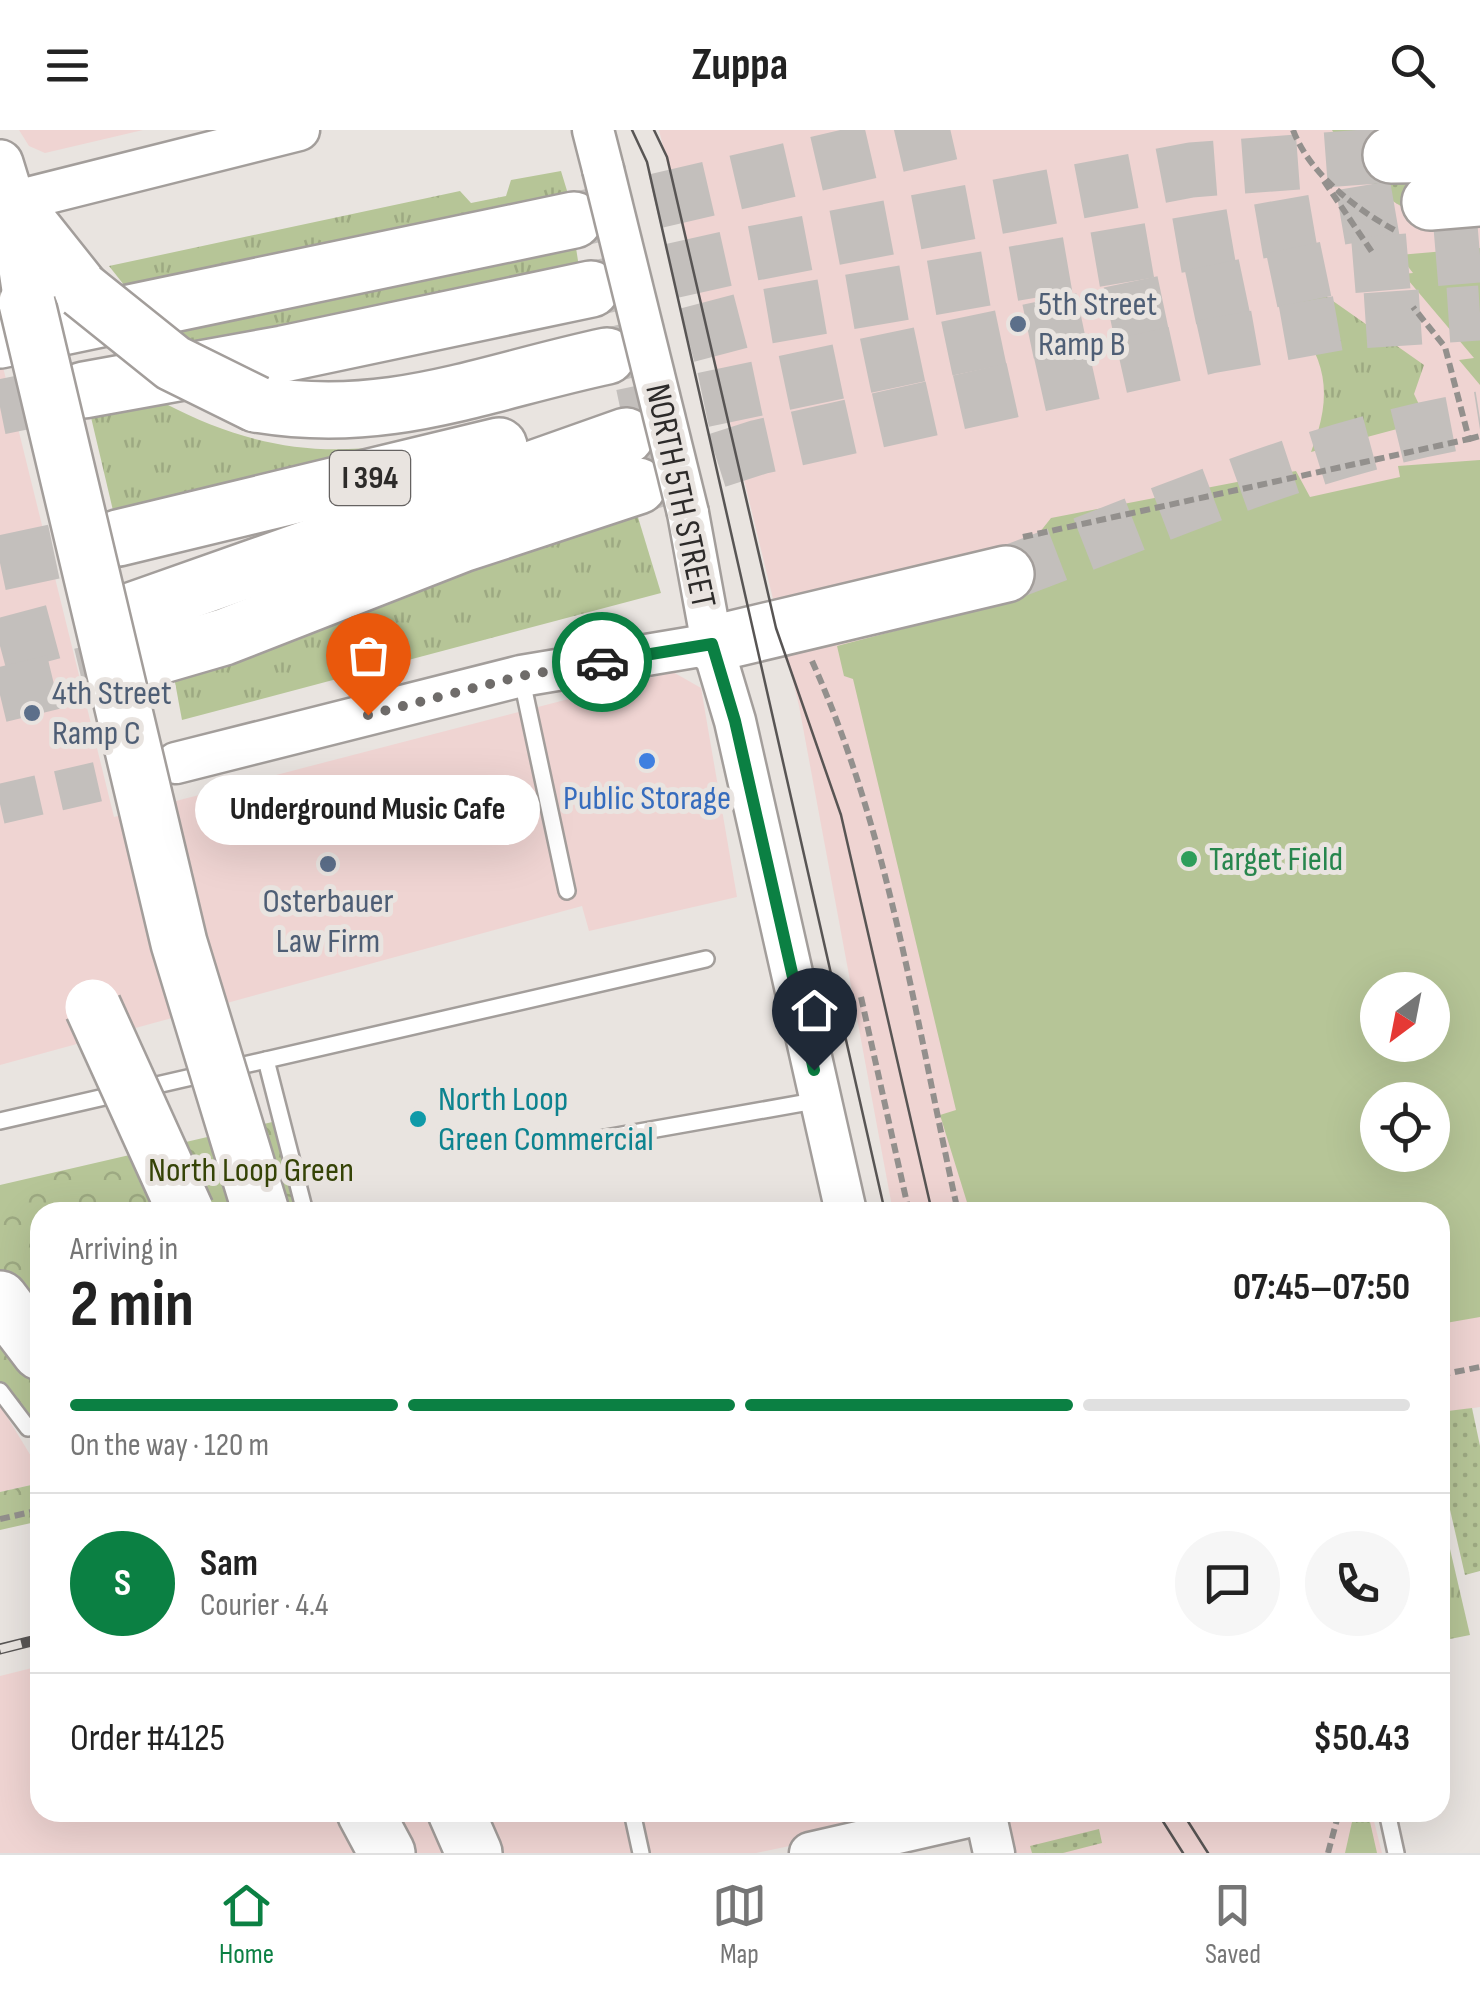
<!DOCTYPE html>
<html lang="en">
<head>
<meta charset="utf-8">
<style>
  body { margin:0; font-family:"Sofia Sans Condensed",sans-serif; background:#f6f6f6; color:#222; height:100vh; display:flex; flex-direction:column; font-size:38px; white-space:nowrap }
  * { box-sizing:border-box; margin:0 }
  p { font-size:32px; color:#767676 }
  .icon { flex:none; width:55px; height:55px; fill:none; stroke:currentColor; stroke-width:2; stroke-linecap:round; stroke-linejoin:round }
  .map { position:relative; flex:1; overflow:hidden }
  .sheet { position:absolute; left:30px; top:1072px; width:1420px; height:620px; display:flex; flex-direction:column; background:#fff; border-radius:30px; box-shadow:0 10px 40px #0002 }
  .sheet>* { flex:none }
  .needle { width:65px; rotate:212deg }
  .tools { position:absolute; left:1360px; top:842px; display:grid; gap:20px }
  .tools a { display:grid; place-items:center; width:90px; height:90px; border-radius:50%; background:#fff; box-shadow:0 10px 40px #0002; font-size:50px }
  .pin { position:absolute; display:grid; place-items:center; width:85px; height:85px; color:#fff; margin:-102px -42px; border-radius:50% 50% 50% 0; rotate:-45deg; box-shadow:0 0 10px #0007 }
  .pin .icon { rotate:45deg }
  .courier { position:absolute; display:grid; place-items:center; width:100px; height:100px; margin:-50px; border:8px solid #0b8043; border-radius:50%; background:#fff; color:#222; box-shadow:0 2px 12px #0007 }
  .bubble { position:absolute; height:70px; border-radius:35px; background:#fff; box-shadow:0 10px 40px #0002; font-size:32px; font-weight:700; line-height:70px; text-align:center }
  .summary em { font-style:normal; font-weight:700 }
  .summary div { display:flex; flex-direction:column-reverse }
  .summary { display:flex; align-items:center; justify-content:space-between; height:170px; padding:0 40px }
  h1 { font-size:65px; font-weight:700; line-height:75px }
  .bar { display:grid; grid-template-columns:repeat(4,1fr); gap:15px 10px; align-content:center; height:120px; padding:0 40px }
  .bar i { height:12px; border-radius:8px; background:#e0e0e0 }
  .bar .on { background:#0b8043 }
  .bar p { grid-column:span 4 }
  .line { display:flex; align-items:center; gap:25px; padding:0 40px; border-top:2px solid #e0e0e0 }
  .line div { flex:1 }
  .round { display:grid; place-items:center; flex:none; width:105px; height:105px; border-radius:52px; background:#f6f6f6 }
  header { display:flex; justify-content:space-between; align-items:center; height:130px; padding:0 40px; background:#fff; font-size:45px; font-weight:700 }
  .dock { display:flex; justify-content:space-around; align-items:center; height:140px; border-top:2px solid #e0e0e0; background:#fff; font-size:28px; color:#767676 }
  .dock a { display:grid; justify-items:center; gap:5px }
  .dock .on { color:#0b8043 }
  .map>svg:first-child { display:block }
</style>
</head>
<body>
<header><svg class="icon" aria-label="menu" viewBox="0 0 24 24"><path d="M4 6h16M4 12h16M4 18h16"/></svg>Zuppa<svg class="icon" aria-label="search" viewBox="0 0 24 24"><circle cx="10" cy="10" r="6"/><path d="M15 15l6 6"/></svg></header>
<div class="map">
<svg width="1480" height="1723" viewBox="0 0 1480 1723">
  <defs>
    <pattern id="grass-tufts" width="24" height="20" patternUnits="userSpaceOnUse" patternTransform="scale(2.5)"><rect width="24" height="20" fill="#b6c597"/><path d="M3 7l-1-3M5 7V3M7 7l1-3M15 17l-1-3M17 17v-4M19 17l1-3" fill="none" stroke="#9da982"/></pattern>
    <pattern id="park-crowns" width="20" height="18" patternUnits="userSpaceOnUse" patternTransform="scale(2.5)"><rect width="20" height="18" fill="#b6c597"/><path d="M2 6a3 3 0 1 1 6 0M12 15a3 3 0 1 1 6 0" fill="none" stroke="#9da982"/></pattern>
    <pattern id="garden-dots" width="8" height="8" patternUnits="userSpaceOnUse" patternTransform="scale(2.5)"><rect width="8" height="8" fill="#b6c597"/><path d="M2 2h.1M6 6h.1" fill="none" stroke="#9da982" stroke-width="1.8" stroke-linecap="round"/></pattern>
  </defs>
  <rect width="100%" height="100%" fill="#e9e4e0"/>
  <!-- commercial -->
  <g fill="#efd4d2" fill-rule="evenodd">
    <polygon points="19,0 143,0 45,23 29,16"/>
    <path d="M659 0H1403L1480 92V1277L1440 1283V1082H893L799 576ZM1378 860H1432V915H1378ZM1378 970H1432V1025H1378Z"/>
    <polygon points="0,225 114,687 673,542 701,558 737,767 589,801 582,776 0,935"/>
    <polygon points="0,1275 40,1341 40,1353 0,1362"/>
    <polygon points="40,1536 40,1682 948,1683 756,1723 0,1723 0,1546"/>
    <polygon points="1005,1683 1372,1683 1382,1723 1013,1723"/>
  </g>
  <!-- grass -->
  <g fill="url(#grass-tufts)">
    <polygon points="561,41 568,64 124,155 109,136 460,61 471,73 506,66 511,50"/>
    <polygon points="574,105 581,150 217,228 157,189"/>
    <path d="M1306 152 1424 235 1414 264 1427 291 1311 322C1334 263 1327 227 1286 180Z"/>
    <path d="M164 273C235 310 303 327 384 316L115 389 90 283Z"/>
    <polygon points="637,384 661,463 182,590 174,547 516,419"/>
    <polygon points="1440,1376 1470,1505 1440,1511"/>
    <polygon points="1354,1683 1368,1683 1377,1723 1345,1723"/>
  </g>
  <!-- park -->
  <g fill="url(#park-crowns)">
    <polygon points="281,990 305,1082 40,1082 40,1295 28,1298 0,1261 0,1055"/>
    <polygon points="40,1353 40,1391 0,1400 0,1362"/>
  </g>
  <!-- garden -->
  <g fill="url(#garden-dots)">
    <path d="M1332 0H1453L1447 92C1389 82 1362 48 1332 0Z"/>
    <polygon points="1472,1278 1480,1316 1480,1441 1465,1445 1440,1336 1440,1282"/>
    <polygon points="1099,1699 1102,1713 1063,1723 1032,1723 1030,1716"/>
  </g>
  <!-- pitch -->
  <g fill="#b6c597" fill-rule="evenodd">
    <polygon points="1480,118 1480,255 1459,230 1474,228 1403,144 1413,143 1399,125"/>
    <path d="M1480 330V1187L1440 1194V1082H970L940 985 956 980 853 549 844 546 837 516 979 479 1051 388 1278 344 1296 341 1310 367 1400 347 1398 336ZM1378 860H1432V915H1378ZM1378 970H1432V1025H1378Z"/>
  </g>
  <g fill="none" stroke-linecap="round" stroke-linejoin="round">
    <!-- tertiary-tunnel -->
    <polyline stroke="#c3bfbc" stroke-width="40" stroke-dasharray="40 20" stroke-linecap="butt" points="0,674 162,637"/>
    <!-- motorway-tunnel -->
    <g stroke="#c3bfbc" stroke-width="55" stroke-dasharray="55 28" stroke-linecap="butt">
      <polyline points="574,90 962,0"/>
      <polyline points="591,159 734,127 1191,40 1391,25"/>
      <polyline points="607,226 745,190 1430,72"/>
      <polyline points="0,277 84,260"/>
      <polyline points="622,287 1335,137 1480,125"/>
      <polyline points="638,356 759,317 1210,216 1345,192 1480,183"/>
      <polyline points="0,433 118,408"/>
      <path d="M1006 444C1161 386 1316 315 1480 289"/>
      <polyline points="0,516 134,480"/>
      <polyline points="0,565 145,530"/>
    </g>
    <!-- service casing -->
    <g stroke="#a39e9b" stroke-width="20">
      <g id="service">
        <polyline points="521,546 567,761"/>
        <polyline points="266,930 305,1082"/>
        <polyline points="0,991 706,829"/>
        <polyline points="577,1013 820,970"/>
        <polyline points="0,1261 28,1298 40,1295"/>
        <polyline points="632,1682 641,1723"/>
        <polyline points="1387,1682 1396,1723"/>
      </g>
    </g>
    <!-- tertiary casing -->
    <g stroke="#a39e9b" stroke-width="45">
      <g id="tertiary">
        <polyline points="593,0 603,39"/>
        <polyline points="0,75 299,0"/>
        <polyline points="688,383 712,514 735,591 846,1082"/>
        <polyline points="176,633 521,546 712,514"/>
        <polyline points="985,1682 994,1723"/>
        <polyline points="810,1723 985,1683"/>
      </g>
    </g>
    <!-- secondary casing -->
    <g stroke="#a39e9b" stroke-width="50">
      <polyline id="secondary" points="0,33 12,72 27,173"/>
    </g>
    <!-- motorway casing -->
    <g stroke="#a39e9b" stroke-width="60">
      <g id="motorway">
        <polyline points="1391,25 1480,24"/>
        <polyline points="12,72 82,160"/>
        <polyline points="1430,72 1480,68"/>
        <polyline points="0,210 574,90"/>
        <polyline points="84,260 283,224 591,159"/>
        <path d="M256 274C388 296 481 253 607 226"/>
        <polyline points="118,408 499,316"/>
        <polyline points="134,480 626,306"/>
        <polyline points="712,514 1006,444"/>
        <polyline points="145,530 224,507 462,414 638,356"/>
        <polyline points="0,1169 40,1222"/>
        <polyline points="365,1682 387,1723"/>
        <polyline points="456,1682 474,1723"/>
      </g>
    </g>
    <!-- path -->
    <g stroke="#93908d" stroke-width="6" stroke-dasharray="10 5" stroke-linecap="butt">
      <path d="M1293 0C1310 45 1357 80 1398 102"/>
      <polyline points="1324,51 1374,125"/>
      <polyline points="1469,309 1480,306"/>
      <polyline points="1023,407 1469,309 1445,217 1413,177"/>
      <path d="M812 531C890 704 917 898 958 1082"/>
      <polyline points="861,867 909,1082"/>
      <polyline points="1440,1245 1480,1237"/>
      <polyline points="0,1389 40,1380"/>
      <polyline points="1328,1723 1339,1682"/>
    </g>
    <!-- service -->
    <use href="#service" stroke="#fff" stroke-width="15"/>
    <!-- tertiary -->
    <use href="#tertiary" stroke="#fff" stroke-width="40"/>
    <!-- secondary -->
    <use href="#secondary" stroke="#fff" stroke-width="45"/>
    <!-- motorway -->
    <use href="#motorway" stroke="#fff" stroke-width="55"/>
    <!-- tram -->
    <g stroke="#585554" stroke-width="2.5">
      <polyline points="632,0 647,32 885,1082"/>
      <polyline points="654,0 667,27 776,498 841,685 932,1082"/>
      <polyline points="1157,1682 1183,1723"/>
      <polyline points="1182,1682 1208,1723"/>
    </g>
    <!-- rail casing -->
    <g stroke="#585554" stroke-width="11">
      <polyline id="rail" points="0,1519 40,1509"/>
    </g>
    <!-- rail -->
    <use href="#rail" stroke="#e9e4e0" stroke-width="8" stroke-dasharray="22" stroke-linecap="butt"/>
    <!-- tertiary-bridge casing -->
    <g stroke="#a39e9b" stroke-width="45" stroke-linecap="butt">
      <polyline id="tertiary-bridge" points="603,39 688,383"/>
    </g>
    <!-- motorway-bridge casing -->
    <g stroke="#a39e9b" stroke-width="60" stroke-linecap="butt">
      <g id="motorway-bridge">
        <polyline points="82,160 173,233 256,274"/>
        <polyline points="27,173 179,813 261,1082"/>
        <polyline points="93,877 186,1082"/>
      </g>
    </g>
    <!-- tertiary-bridge -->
    <use href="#tertiary-bridge" stroke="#fff" stroke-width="40"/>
    <!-- motorway-bridge -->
    <use href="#motorway-bridge" stroke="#fff" stroke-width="55"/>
  </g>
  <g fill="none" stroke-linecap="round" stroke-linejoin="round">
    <!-- done -->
    <polyline stroke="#6f6c6a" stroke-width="10" stroke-dasharray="0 18" points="368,585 521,546 602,532"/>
    <!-- route -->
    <polyline stroke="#0b8043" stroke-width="12" points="602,532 712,514 735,591 814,940"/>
  </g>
  <!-- markers -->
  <g fill="#5c6f8a" stroke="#e9e4e0" stroke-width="4">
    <circle cx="1018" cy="194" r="10"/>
    <circle cx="32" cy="583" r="10"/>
    <circle cx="328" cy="734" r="10"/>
  </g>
  <circle fill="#3f7fe0" stroke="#e9e4e0" stroke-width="4" cx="647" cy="631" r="10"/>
  <circle fill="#2e9e5b" stroke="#e9e4e0" stroke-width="4" cx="1189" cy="729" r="10"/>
  <circle fill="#0f9aa8" stroke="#e9e4e0" stroke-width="4" cx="418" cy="989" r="10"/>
  <g text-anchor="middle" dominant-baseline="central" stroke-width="10" stroke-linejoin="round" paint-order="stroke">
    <!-- shield labels -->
    <rect fill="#e9e4e0" stroke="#656261" stroke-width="2.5" x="330" y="321" width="80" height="54" rx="8"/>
    <g font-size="32" font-weight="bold" fill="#2d2b2a">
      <text x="370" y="348">I 394</text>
    </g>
    <!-- service labels -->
    <g font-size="35" fill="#4e5e75" stroke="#e9e4e0" text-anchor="start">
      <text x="1038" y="174">5th Street<tspan x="1038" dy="40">Ramp B</tspan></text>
      <text x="52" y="563">4th Street<tspan x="52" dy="40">Ramp C</tspan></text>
      <text x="328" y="771" text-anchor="middle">Osterbauer<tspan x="328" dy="40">Law Firm</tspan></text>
    </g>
    <!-- street labels -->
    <g font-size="35" fill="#2d2b2a" stroke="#e9e4e0">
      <text transform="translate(680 366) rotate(78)">NORTH 5TH STREET</text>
    </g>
    <!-- shop labels -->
    <g font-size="35" fill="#366cbe" stroke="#e9e4e0">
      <text x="647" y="668">Public Storage</text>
    </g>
    <!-- leisure labels -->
    <g font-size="35" fill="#27864d" stroke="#e9e4e0" text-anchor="start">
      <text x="1209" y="729">Target Field</text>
    </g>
    <!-- culture labels -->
    <g font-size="35" fill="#0d838f" stroke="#e9e4e0" text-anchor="start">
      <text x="438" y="969">North Loop<tspan x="438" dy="40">Green Commercial</tspan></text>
    </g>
    <!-- park labels -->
    <g font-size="35" fill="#354306" stroke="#e9e4e0">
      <text x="251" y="1040">North Loop Green</text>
    </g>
  </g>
</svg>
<div class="tools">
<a><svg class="needle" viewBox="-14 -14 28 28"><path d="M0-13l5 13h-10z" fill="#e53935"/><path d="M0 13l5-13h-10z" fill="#767676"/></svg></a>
<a><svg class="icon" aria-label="locate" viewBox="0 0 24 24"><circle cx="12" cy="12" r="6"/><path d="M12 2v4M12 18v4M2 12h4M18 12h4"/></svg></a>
</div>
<div class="pin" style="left:368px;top:585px;background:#ea580c"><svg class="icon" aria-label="bag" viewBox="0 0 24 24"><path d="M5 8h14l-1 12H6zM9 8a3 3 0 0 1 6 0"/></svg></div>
<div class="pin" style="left:814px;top:940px;background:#1f2937"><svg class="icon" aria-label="home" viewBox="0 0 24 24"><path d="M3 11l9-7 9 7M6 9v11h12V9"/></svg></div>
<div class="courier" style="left:602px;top:532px"><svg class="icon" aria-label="car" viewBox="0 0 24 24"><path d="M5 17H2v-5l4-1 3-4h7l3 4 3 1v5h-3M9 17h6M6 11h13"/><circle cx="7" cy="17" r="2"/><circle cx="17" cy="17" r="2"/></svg></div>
<div class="bubble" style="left:195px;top:645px;width:345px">Underground Music Cafe</div>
<section class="sheet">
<div class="summary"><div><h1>2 min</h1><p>Arriving in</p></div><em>07:45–07:50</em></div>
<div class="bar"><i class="on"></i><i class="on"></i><i class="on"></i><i></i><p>On the way · 120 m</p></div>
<div class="line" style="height:180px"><b class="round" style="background:#0b8043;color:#fff">S</b><div><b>Sam</b><p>Courier · 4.4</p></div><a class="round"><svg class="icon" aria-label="chat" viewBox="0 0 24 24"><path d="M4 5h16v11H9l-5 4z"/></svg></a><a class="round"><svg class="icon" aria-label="phone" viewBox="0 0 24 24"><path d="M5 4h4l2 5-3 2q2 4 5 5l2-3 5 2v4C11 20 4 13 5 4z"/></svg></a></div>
<div class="line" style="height:130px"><div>Order #4125</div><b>$50.43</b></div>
</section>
</div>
<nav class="dock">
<a class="on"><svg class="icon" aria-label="home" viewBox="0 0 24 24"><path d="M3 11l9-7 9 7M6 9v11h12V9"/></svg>Home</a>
<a><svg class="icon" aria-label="map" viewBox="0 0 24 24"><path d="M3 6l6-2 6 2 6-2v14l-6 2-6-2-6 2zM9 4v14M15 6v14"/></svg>Map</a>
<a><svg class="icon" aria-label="saved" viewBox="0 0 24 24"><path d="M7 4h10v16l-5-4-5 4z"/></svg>Saved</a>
</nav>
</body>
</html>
